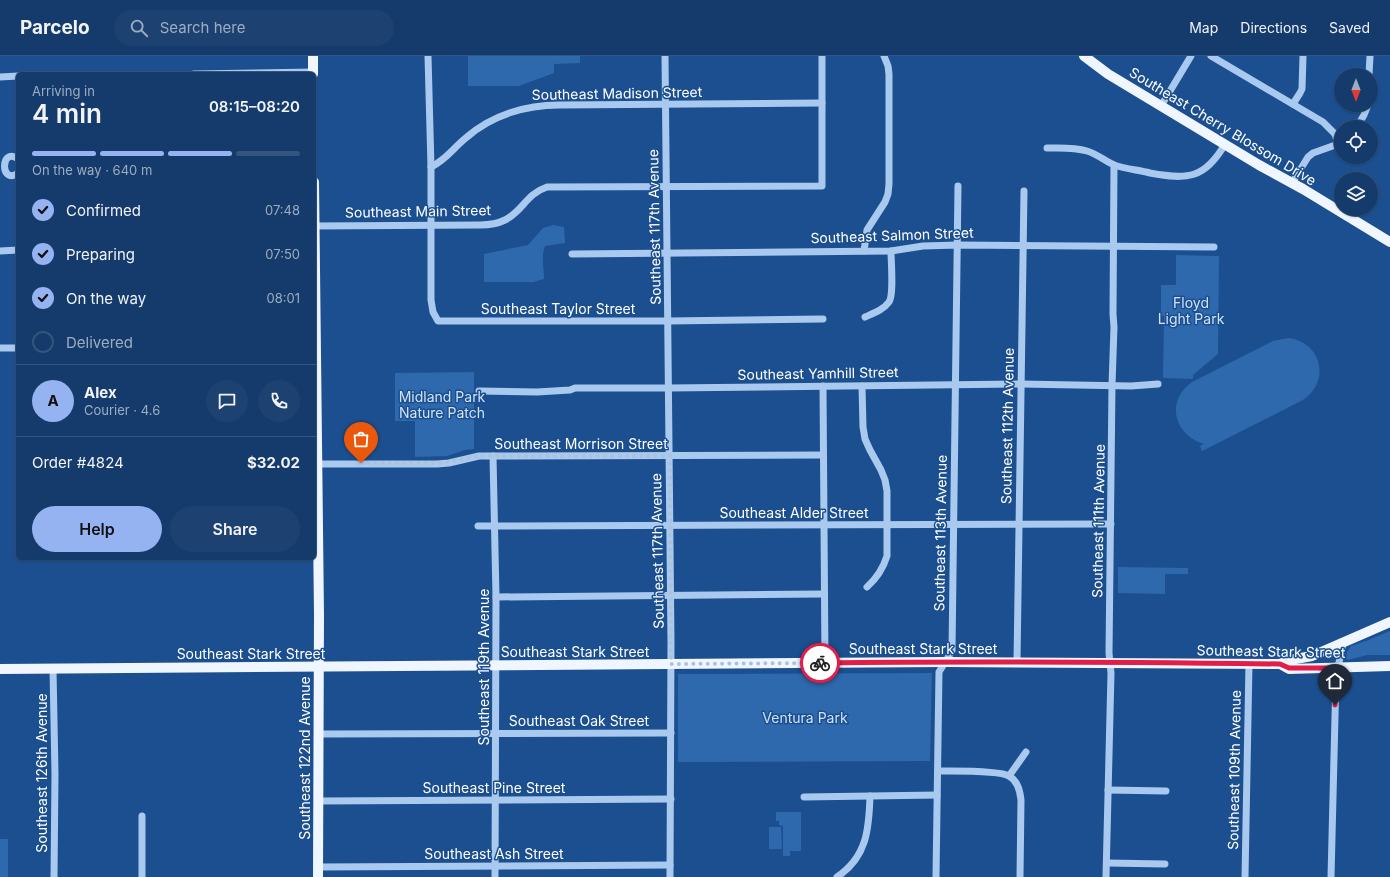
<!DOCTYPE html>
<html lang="en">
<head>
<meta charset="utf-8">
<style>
  body { margin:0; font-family:Inter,sans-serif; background:#1d4271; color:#f1f3f6; height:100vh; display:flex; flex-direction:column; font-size:15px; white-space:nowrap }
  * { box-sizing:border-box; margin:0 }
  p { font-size:13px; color:#9dadc1 }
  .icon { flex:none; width:22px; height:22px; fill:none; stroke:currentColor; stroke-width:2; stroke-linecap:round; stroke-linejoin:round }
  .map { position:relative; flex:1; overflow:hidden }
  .details { position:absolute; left:16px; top:16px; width:300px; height:488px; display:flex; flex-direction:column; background:#143b6b; border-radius:6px; box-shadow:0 1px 3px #0004,0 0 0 1px #33557e }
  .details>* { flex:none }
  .needle { width:26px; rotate:180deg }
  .fabs { position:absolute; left:1334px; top:12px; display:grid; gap:8px }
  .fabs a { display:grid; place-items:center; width:44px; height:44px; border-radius:50%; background:#143b6b; box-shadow:0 1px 3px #0004,0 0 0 1px #33557e; font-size:20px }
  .pin { position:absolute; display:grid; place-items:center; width:34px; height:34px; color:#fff; margin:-41px -17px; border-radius:50% 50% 50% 0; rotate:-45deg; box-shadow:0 0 4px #0007 }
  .pin .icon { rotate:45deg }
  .courier { position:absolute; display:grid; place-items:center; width:40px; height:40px; margin:-20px; border:3px solid #e11d48; border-radius:50%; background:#fff; color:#222; box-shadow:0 1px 5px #0007 }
  .summary em { font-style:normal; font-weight:600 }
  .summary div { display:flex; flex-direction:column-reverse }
  .summary { display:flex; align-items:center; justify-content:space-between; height:68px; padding:0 16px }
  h1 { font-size:26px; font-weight:600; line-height:30px }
  .bar { display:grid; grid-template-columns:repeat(4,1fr); gap:6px 4px; align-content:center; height:48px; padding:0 16px }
  .bar i { height:5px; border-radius:3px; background:#33557e }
  .bar .selected { background:#95b2f1 }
  .bar p { grid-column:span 4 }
  .line { display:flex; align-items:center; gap:10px; padding:0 16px; border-top:1px solid #33557e }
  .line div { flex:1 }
  .round { display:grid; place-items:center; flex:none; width:42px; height:42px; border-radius:21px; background:#1d4271 }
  ol { padding:0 16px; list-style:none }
  li { display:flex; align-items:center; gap:12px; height:44px }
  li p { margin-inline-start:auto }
  li .icon { padding:4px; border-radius:50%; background:#95b2f1; color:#111; stroke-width:4 }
  li:last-child { color:#9dadc1 }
  li i { width:22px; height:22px; border:2px solid #33557e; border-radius:50% }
  .action { display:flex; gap:8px; margin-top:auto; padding:8px 16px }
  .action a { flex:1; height:46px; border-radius:24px; background:#95b2f1; color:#111; font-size:16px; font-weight:600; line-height:46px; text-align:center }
  .action a+a { background:#1d4271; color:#f1f3f6 }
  header { display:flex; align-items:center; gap:24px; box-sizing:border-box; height:56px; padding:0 20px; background:#143b6b; border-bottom:1px solid #33557e }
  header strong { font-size:19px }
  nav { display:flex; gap:22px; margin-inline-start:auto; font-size:14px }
  .search { width:280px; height:36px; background:#1d4271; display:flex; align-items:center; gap:10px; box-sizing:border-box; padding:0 14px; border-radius:22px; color:#9dadc1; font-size:15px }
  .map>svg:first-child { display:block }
</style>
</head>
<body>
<header>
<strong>Parcelo</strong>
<div class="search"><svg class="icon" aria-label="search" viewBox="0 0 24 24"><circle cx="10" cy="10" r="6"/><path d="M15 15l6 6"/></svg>Search here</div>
<nav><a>Map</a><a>Directions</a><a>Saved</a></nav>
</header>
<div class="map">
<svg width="1390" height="821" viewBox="0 0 1390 821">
  <rect width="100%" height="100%" fill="#1b4f8f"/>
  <!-- green -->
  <g fill="#2e69ad">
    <polygon points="468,0 580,0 580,7 554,8 554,17 519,30 468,30"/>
    <path d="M553 169 564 171 565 187 545 190C541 200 544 212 544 223L533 226H484V198L528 189 543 172Z"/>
    <polygon points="1176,199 1219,200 1218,298 1193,319 1193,323 1163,322 1164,260 1161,260 1161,229 1176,229"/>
    <path d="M1288 282C1323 286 1331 328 1301 345L1202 395 1200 390 1204 388C1174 379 1165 345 1192 326L1273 285Z"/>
    <polygon points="474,316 474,393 465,394 447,400 415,401 415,365 395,365 395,317"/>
    <polygon points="1118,511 1188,512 1188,518 1165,518 1165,538 1118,537"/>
    <polygon points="1390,575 1390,599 1367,599 1348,604 1346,603 1347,596 1351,590 1366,585"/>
    <polygon points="932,617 930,705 678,706 678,618"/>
    <polygon points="776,756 801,756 801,795 790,795 790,800 783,800 783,770 779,769 779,765 776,765"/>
    <polygon points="769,771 781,771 782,793 769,793"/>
    <rect x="0" y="783" width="8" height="38"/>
  </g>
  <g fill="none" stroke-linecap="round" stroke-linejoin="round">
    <!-- minor -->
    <g stroke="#a9c9ee" stroke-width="7">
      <polyline points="428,0 431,111 431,244 433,256 438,265 668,265 823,263"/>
      <polyline points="665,0 671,587 670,821"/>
      <polyline points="1211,0 1323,66 1335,78 1338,88"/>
      <polyline points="194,18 313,16"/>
      <polyline points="1369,19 1370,0"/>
      <polyline points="0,21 18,20"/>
      <polyline points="1293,48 1300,37 1302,33 1303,0"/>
      <polyline points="1161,50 1191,0"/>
      <polyline points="1357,71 1364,59 1368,49"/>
      <path d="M1047 92C1060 92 1074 91 1087 95 1097 98 1105 105 1114 109 1126 113 1138 114 1150 117 1187 124 1205 123 1225 88"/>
      <path d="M18 103C0 90 0 130 18 117"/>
      <path d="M431 111C447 103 453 92 467 81 492 59 526 49 559 49L822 47"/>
      <polyline points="1292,127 1308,101 1313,97 1341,87"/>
      <path d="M314 170 480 169C489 169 497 168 505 164 523 155 526 138 547 131L822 130V0"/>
      <polyline points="0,195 18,194"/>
      <polyline points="864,195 867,174 885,146 888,138 889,128 889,18 888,10 884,0"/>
      <polyline points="572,198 891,195 923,190 958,189 1214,191"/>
      <path d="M865 261C874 257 883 254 889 246 894 239 891 206 891 195"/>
      <polyline points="0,292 18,292"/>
      <polyline points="823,330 825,607"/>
      <path d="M862 330 863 371 865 383 870 394 881 414 885 424 887 435V500C883 513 877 522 867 531"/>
      <polyline points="479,335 537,336 570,334 575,332 669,332 1021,328 1131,330 1158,328"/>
      <polyline points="493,400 496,541 495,821"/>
      <polyline points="317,408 437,408 449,407 479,400 823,399"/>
      <polyline points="478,470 1111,468"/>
      <polyline points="496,541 824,538"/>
      <polyline points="1017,606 1024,135"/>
      <polyline points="53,613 55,718 54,821"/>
      <polyline points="318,678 671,677"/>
      <path d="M938 715C952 715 999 714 1009 720 1018 725 1020 735 1021 744L1020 821"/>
      <polyline points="1009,720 1026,696"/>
      <polyline points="1108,734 1166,735"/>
      <polyline points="804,741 937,739"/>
      <polyline points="318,745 671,743"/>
      <polyline points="142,760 142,821"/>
      <polyline points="1107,807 1165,808"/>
      <polyline points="318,811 670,809"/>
      <path d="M837 821C867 801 869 773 870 740"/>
      <polyline points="936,821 939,616 952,595 958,130"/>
      <polyline points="1106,821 1111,617 1109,597 1112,329 1114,271 1113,258 1114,109"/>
      <polyline points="1245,821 1249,608"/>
      <polyline points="1331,821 1336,621 1343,587"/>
    </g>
    <!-- major -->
    <g stroke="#f0f6ff" stroke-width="10">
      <polyline points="313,0 313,18"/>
      <polyline points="1084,0 1108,18 1259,109 1303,133 1390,186"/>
      <polyline points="314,126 319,559 318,821"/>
      <polyline points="1280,608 1290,604 1312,600 1390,566"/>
      <polyline points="0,613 945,606 1280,608 1289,613 1390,610"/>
    </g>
  </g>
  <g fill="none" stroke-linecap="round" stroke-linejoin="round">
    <!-- done -->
    <polyline stroke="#afc1d8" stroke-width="4" stroke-dasharray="0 7.2" points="361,407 443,407 479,400 670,400 671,608 820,607"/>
    <!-- route -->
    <path stroke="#e11d48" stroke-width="5" d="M820 607C973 605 1127 606 1280 608L1289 612H1337L1336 621 1335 649"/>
  </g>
  <g text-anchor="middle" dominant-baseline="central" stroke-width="3" stroke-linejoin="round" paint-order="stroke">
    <!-- street labels -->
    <g font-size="14" fill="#fff" stroke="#1b4f8f">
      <text transform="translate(617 37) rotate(-1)">Southeast Madison Street</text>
      <text transform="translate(1223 70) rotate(31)">Southeast Cherry Blossom Drive</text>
      <text transform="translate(418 155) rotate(-1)">Southeast Main Street</text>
      <text transform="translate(654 171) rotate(-91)">Southeast 117th Avenue</text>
      <text transform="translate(892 179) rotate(-2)">Southeast Salmon Street</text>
      <text x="558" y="252">Southeast Taylor Street</text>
      <text transform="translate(818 317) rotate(-1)">Southeast Yamhill Street</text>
      <text transform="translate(1007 370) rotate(-89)">Southeast 112th Avenue</text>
      <text x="581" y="387">Southeast Morrison Street</text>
      <text x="794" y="456">Southeast Alder Street</text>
      <text transform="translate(1098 465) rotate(-89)">Southeast 111th Avenue</text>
      <text transform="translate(940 477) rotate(-89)">Southeast 113th Avenue</text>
      <text transform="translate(657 495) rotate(-91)">Southeast 117th Avenue</text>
      <text x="923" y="592">Southeast Stark Street</text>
      <text x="575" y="595">Southeast Stark Street</text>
      <text transform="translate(1271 595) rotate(1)">Southeast Stark Street</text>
      <text x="251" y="597">Southeast Stark Street</text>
      <text transform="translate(483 611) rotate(-90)">Southeast 119th Avenue</text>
      <text x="579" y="664">Southeast Oak Street</text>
      <text transform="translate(304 702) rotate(-90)">Southeast 122nd Avenue</text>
      <text transform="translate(1234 714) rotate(-89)">Southeast 109th Avenue</text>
      <text transform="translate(41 717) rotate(-90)">Southeast 126th Avenue</text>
      <text x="494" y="731">Southeast Pine Street</text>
      <text x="494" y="797">Southeast Ash Street</text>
    </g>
    <!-- park labels -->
    <g font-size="14" fill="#cfe3fa" stroke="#1b4f8f">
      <text x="1191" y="246">Floyd<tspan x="1191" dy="16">Light Park</tspan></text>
      <text x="442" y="340">Midland Park<tspan x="442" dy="16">Nature Patch</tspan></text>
      <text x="805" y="661">Ventura Park</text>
    </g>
  </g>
</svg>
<div class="fabs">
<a><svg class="needle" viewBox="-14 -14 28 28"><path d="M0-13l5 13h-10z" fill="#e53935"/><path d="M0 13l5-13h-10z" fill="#9dadc1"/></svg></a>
<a><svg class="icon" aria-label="locate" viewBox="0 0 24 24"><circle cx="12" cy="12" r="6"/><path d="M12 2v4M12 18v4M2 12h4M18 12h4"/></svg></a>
<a><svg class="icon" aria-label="layers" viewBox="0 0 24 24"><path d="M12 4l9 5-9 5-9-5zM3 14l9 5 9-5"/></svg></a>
</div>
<div class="pin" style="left:361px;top:407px;background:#ea580c"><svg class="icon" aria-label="bag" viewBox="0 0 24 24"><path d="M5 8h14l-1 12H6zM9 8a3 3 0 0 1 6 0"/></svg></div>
<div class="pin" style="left:1335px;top:649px;background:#1f2937"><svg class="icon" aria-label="home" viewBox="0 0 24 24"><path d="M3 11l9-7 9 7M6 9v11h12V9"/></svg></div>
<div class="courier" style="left:820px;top:607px"><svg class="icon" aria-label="bike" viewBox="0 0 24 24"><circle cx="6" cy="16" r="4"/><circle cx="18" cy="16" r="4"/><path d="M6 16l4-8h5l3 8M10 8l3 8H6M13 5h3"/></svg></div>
<section class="details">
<div class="summary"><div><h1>4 min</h1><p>Arriving in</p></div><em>08:15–08:20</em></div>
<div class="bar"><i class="selected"></i><i class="selected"></i><i class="selected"></i><i></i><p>On the way · 640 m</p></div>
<ol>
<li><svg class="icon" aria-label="check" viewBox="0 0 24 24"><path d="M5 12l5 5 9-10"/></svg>Confirmed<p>07:48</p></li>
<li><svg class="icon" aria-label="check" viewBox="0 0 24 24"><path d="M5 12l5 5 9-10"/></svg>Preparing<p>07:50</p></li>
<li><svg class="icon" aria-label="check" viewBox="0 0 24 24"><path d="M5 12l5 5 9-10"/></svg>On the way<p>08:01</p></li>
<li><i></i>Delivered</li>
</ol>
<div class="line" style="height:72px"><b class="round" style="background:#95b2f1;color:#111">A</b><div><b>Alex</b><p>Courier · 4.6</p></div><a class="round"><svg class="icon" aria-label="chat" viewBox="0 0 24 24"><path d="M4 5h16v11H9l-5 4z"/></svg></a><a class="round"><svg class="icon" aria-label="phone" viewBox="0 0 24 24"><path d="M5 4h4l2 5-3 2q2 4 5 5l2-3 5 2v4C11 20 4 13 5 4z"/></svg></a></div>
<div class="line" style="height:52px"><div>Order #4824</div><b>$32.02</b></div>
<div class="action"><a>Help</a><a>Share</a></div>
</section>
</div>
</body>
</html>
